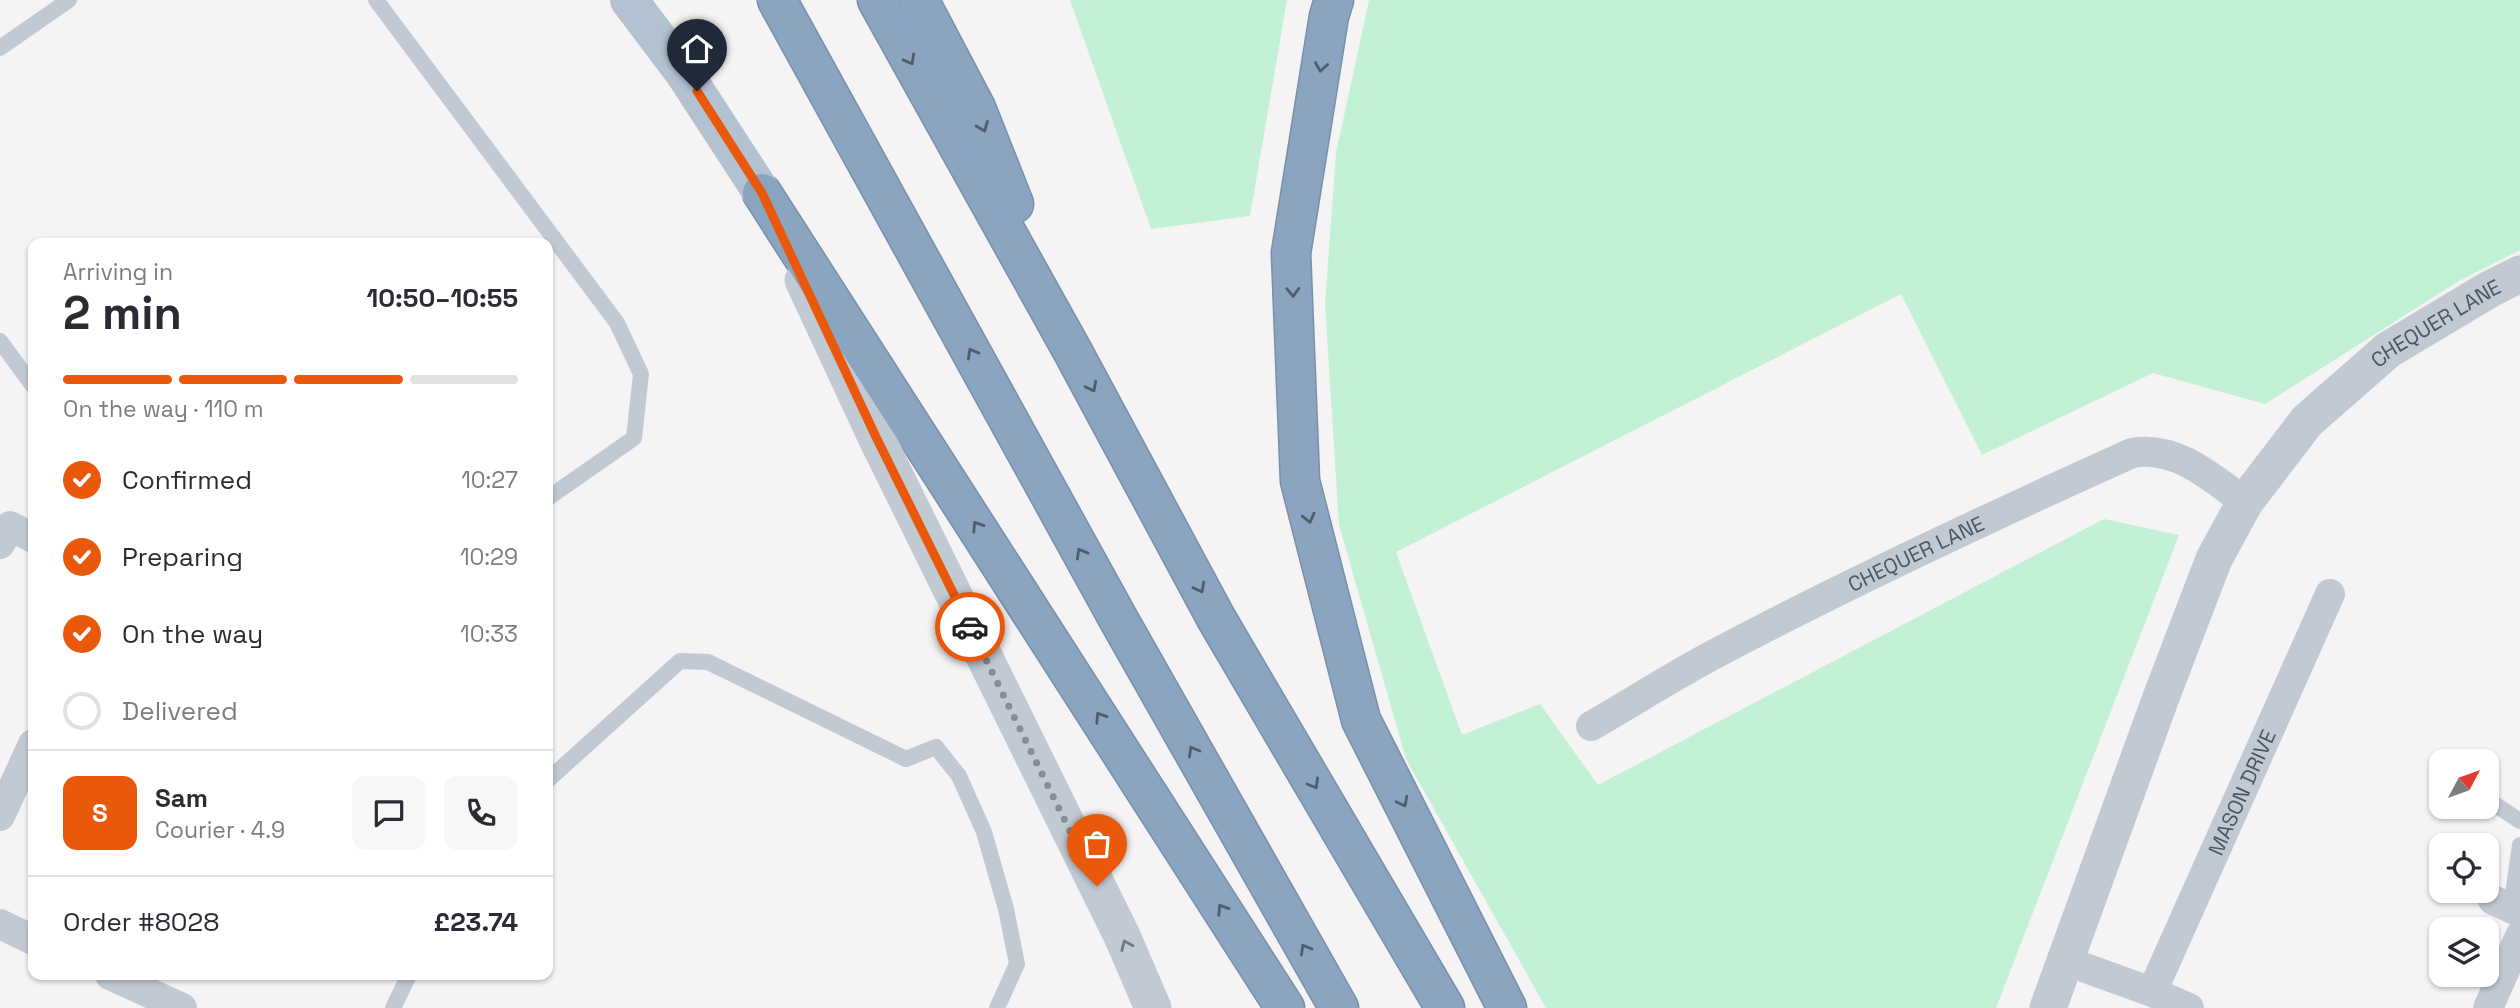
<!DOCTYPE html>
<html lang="en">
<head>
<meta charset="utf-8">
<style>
  body { margin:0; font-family:"Space Grotesk",sans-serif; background:#f7f7f7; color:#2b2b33; height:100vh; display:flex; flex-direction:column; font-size:26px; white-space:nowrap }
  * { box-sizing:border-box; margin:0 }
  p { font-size:23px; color:#7c7c81 }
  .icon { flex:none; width:38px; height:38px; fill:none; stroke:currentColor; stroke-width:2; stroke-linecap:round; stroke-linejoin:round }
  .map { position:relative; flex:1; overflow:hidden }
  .panel { position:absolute; left:28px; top:238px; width:525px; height:742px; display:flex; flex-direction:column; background:#fff; border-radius:14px; box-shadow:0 2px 5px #0004 }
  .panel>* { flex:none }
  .needle { width:46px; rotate:49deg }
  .controls { position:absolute; left:2429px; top:749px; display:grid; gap:14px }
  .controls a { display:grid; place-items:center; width:70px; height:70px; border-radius:14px; background:#fff; box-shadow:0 2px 5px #0004; font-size:35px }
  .pin { position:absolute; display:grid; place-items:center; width:60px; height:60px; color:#fff; margin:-72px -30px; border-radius:50% 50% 50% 0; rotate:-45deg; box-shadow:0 0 7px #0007 }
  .pin .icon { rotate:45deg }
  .courier { position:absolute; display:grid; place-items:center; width:70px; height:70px; margin:-35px; border:5px solid #ea580c; border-radius:50%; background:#fff; color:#222; box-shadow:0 2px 9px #0007 }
  .headline em { font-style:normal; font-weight:800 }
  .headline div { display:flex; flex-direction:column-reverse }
  .headline { display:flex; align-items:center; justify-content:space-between; height:119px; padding:0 35px }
  h1 { font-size:46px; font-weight:800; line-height:52px }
  .bar { display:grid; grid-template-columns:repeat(4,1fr); gap:10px 7px; align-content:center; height:84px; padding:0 35px }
  .bar i { height:9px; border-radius:5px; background:#e1e1e2 }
  .bar .active { background:#ea580c }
  .bar p { grid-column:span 4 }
  .line { display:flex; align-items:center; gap:18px; padding:0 35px; border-top:2px solid #e1e1e2 }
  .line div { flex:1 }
  .round { display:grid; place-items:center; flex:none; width:74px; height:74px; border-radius:14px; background:#f7f7f7 }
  ol { padding:0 35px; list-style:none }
  li { display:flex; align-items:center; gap:21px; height:77px }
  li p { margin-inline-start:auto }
  li .icon { padding:7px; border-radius:50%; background:#ea580c; color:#fff; stroke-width:4 }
  li:last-child { color:#7c7c81 }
  li i { width:38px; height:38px; border:4px solid #e1e1e2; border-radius:50% }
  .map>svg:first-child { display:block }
</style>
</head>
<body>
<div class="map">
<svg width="2520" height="1008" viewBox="0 0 2520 1008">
  <rect width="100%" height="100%" fill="#f5f3f3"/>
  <!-- green -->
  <g fill="#c3f1d5">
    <polygon points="1070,0 1287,0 1250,216 1151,229"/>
    <polygon points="1369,0 2520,0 2520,250 2457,282 2265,404 2153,373 1982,455 1901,294 1396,552 1462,735 1540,704 1598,785 2104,519 2179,535 1996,1008 1546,1008 1406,759 1339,525 1325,304 1336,153"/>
  </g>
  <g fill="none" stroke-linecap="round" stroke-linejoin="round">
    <!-- motorway casing -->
    <g stroke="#7690ad" stroke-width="41">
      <g id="motorway">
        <polyline points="777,0 1120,622 1339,1008"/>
        <polyline points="877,0 1073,352 1216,618 1445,1008"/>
        <polyline points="919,0 976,108 1014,204"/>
        <polyline points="1334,0 1329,16 1291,253 1300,481 1361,720 1507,1008"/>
        <polyline points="762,193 1285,1008"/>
      </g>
    </g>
    <!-- service -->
    <g stroke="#c1cad2" stroke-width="16">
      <polyline points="376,0 617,323 641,374 634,438 548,498"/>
      <polyline points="0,48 69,0"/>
      <polyline points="0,341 33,386"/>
      <polyline points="548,780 680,661 708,662 906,759 936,747 959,776 984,832 1006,909 1017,964 997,1008"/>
      <polyline points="2487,799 2520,821"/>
      <polyline points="2511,908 2520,845"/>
      <polyline points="393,1008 409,975"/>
    </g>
    <!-- minor -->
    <g stroke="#c1cad2" stroke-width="30">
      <polyline points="0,544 10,526 33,538"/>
      <path id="s1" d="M1591 726C1631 703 1670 678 1711 656 1848 583 1990 517 2132 453 2176 445 2212 478 2245 502"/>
      <polyline points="0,816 33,744"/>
      <polyline points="2493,900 2520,912"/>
      <polyline points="0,924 33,940"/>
      <polyline points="2066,961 2152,992 2189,1008"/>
      <polyline points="110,975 182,1008"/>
      <path id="s2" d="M2152 992 2330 594"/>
      <polyline points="2488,1008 2520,936"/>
    </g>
    <!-- tertiary -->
    <g stroke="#c1cad2" stroke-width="37">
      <polyline points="803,280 876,437 1122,936 1153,1008"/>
      <path id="s3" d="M2048 1008 2160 700 2214 559 2245 502 2307 421 2388 350 2490 289 2520 274"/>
    </g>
    <!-- primary -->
    <polyline stroke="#b3c2d1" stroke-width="38" points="629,0 684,73 762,193"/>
    <!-- motorway -->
    <use href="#motorway" stroke="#8ba5c1" stroke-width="38"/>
  </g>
  <!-- one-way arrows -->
  <defs><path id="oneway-chevron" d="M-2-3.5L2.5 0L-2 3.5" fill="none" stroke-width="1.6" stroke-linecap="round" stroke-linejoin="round" transform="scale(1.75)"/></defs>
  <g stroke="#505e6b">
    <use href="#oneway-chevron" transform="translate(910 60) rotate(61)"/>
    <use href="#oneway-chevron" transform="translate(1321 67) rotate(99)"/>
    <use href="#oneway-chevron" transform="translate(983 127) rotate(68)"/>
    <use href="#oneway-chevron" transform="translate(1293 292) rotate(88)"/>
    <use href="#oneway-chevron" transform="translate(972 353) rotate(-119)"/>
    <use href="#oneway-chevron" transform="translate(1092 387) rotate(62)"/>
    <use href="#oneway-chevron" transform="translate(1309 518) rotate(76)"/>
    <use href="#oneway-chevron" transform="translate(977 526) rotate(-123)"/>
    <use href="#oneway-chevron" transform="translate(1081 553) rotate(-119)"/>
    <use href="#oneway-chevron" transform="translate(1200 588) rotate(62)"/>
    <use href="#oneway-chevron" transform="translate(1100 717) rotate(-123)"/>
    <use href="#oneway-chevron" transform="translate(1193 751) rotate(-120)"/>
    <use href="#oneway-chevron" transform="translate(1314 784) rotate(60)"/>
    <use href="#oneway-chevron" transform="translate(1403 802) rotate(63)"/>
    <use href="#oneway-chevron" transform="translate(1222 909) rotate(-123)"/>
    <use href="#oneway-chevron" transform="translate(1305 949) rotate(-120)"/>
  </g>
  <use stroke="#6e7983" href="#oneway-chevron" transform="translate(1126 945) rotate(-114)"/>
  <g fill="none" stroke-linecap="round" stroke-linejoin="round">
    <!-- done -->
    <polyline stroke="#868d94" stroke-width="7" stroke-dasharray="0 12.6" points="970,627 1097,886"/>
    <!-- route -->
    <polyline stroke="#ea580c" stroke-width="9" points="697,91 762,193 876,437 970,627"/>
  </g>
  <g text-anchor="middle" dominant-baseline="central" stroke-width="6" stroke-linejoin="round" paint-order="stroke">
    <!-- street labels -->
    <g font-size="21" fill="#4a5661" stroke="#fff">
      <text stroke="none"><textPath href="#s3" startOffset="808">CHEQUER LANE</textPath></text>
      <text stroke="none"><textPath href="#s1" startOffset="368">CHEQUER LANE</textPath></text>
      <text stroke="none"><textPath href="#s2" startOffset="219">MASON DRIVE</textPath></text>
    </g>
  </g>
</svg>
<div class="controls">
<a><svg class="needle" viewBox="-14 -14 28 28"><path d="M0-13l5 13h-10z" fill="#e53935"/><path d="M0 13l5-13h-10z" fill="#7c7c81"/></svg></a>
<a><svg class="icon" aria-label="locate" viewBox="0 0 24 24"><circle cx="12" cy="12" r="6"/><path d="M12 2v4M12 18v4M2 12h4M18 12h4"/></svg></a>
<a><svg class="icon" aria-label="layers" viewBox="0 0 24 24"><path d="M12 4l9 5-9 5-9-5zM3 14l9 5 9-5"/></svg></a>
</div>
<div class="pin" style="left:1097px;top:886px;background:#ea580c"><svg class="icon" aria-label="bag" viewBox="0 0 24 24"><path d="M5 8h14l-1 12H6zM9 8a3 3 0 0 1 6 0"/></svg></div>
<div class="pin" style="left:697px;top:91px;background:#1f2937"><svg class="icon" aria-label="home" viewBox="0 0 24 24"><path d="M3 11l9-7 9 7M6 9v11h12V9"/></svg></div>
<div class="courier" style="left:970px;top:627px"><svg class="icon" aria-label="car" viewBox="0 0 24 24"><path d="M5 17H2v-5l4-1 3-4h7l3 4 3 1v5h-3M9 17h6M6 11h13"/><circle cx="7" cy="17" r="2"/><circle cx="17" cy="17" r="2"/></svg></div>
<section class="panel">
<div class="headline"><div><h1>2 min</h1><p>Arriving in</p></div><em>10:50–10:55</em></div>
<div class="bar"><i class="active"></i><i class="active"></i><i class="active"></i><i></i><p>On the way · 110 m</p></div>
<ol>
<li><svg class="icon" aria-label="check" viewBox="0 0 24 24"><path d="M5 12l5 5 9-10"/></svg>Confirmed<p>10:27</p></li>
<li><svg class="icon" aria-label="check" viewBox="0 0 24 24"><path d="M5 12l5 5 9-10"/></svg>Preparing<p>10:29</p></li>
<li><svg class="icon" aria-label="check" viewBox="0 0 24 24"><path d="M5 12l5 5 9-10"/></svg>On the way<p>10:33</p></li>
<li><i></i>Delivered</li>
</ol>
<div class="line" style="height:126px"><b class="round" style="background:#ea580c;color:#fff">S</b><div><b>Sam</b><p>Courier · 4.9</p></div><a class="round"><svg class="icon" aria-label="chat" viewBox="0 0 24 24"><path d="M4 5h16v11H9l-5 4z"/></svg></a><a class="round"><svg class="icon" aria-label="phone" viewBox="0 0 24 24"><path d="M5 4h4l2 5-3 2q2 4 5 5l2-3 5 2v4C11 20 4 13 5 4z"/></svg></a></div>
<div class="line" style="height:91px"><div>Order #8028</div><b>£23.74</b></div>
</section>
</div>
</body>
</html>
